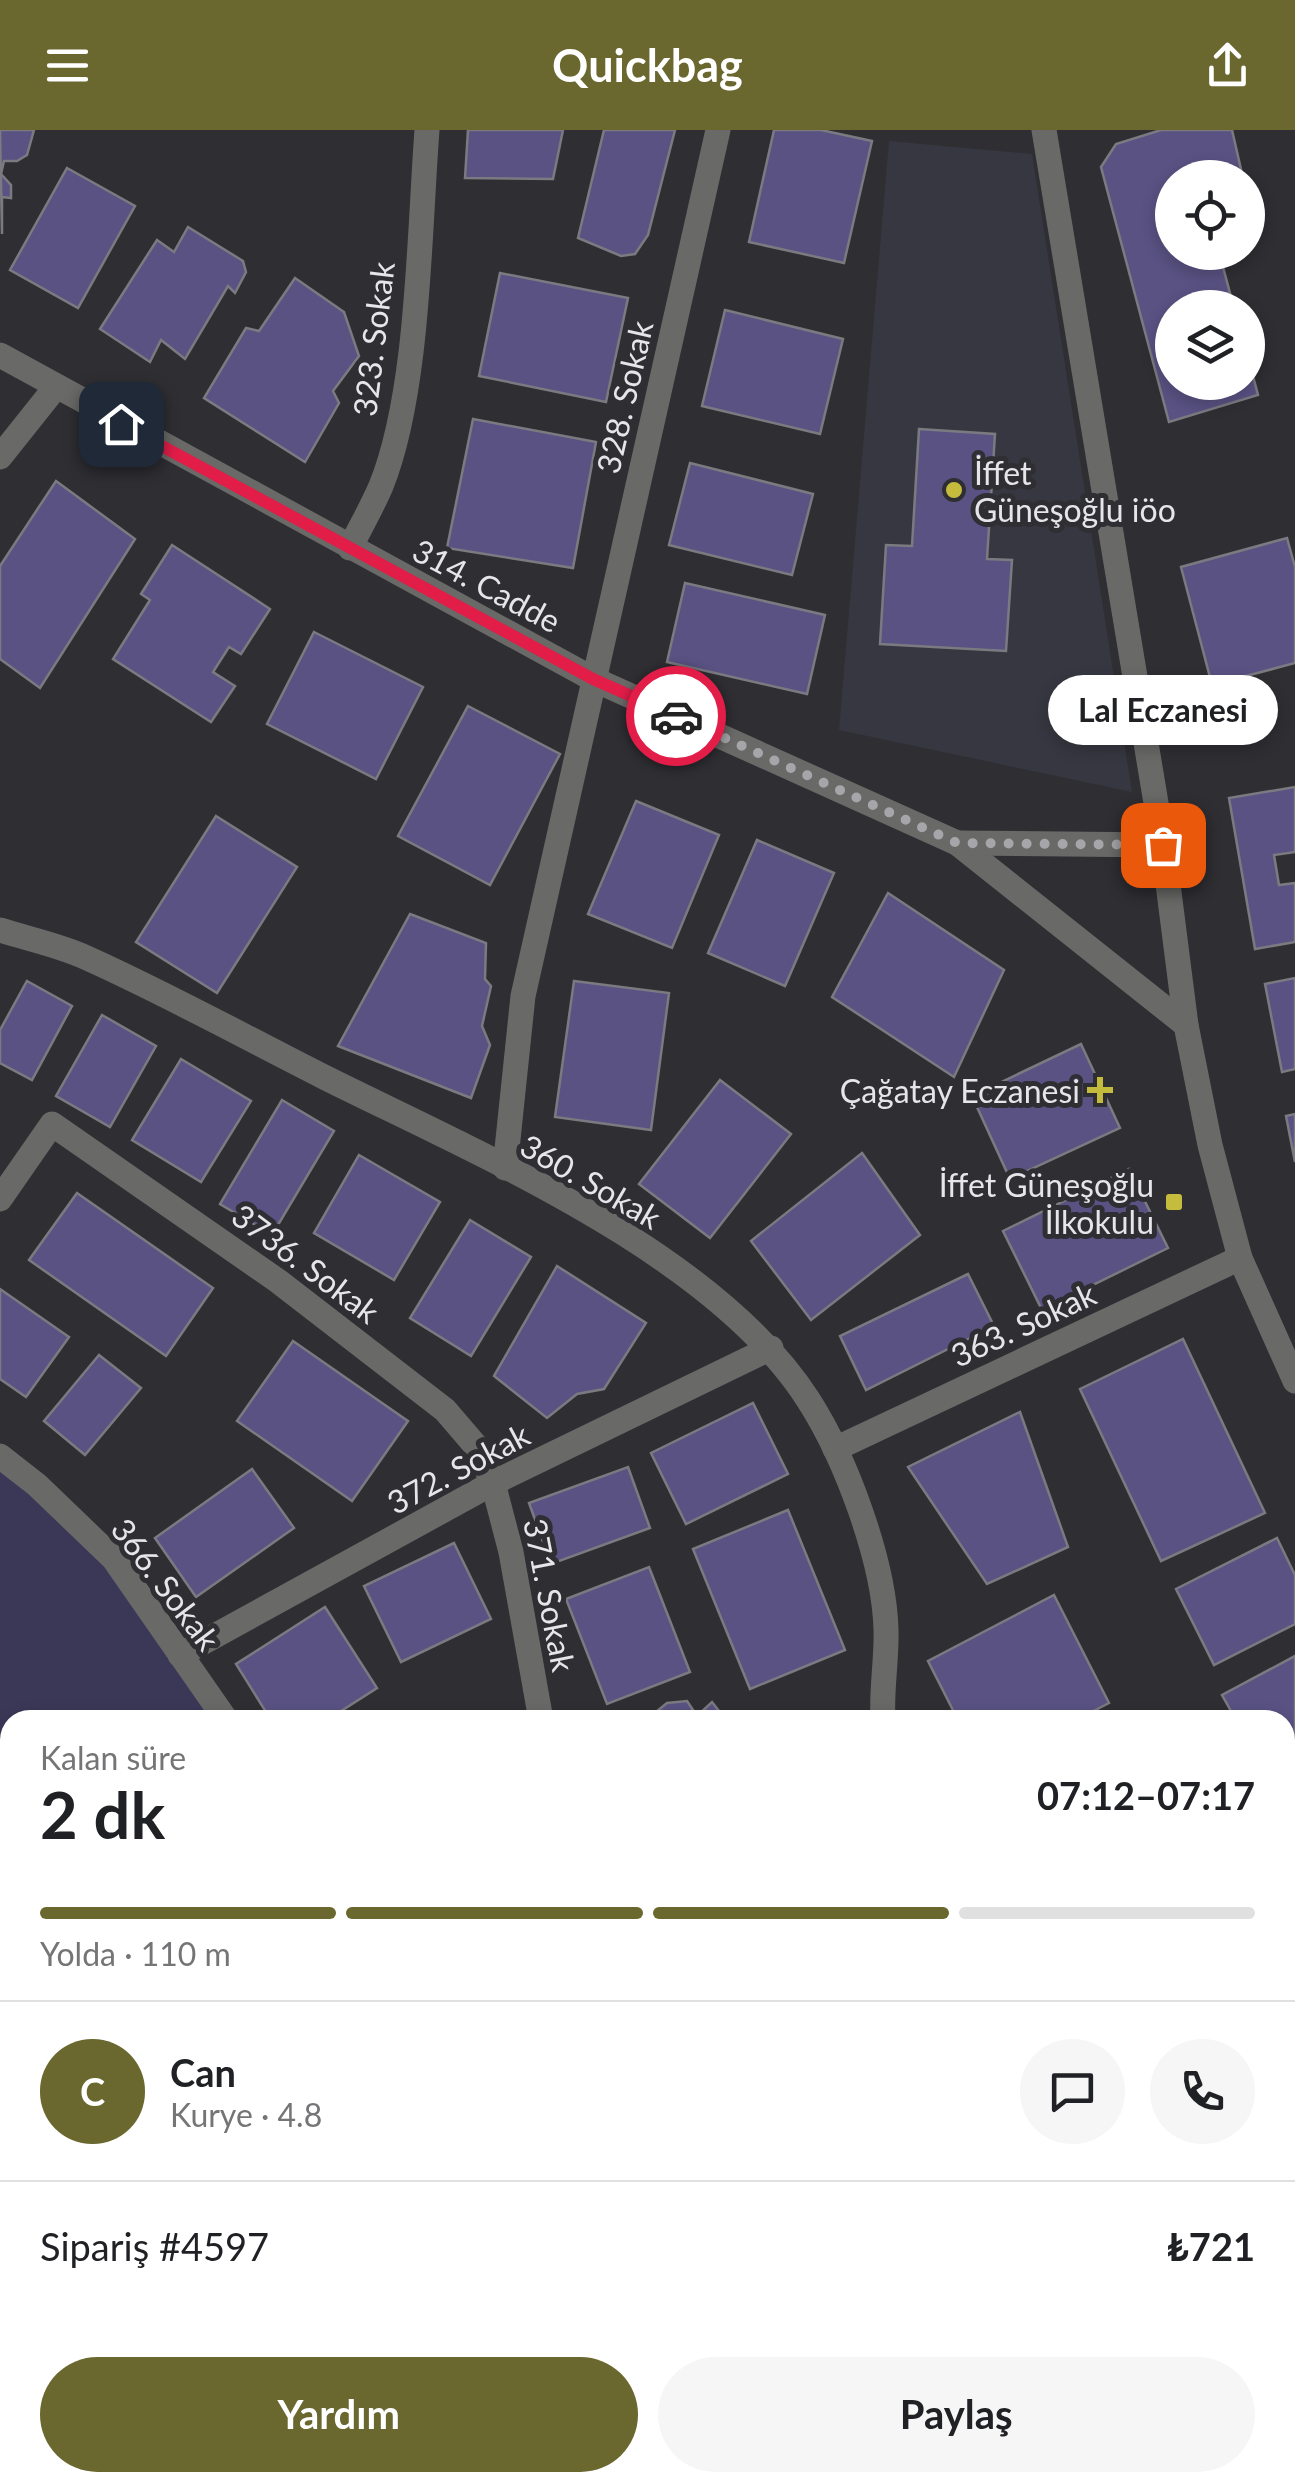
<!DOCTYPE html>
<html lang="tr">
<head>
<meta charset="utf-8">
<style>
  body { margin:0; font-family:Lato,sans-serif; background:#f6f6f6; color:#202124; height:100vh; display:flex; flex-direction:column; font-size:38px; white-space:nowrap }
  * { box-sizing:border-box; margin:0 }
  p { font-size:32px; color:#757577 }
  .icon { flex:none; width:55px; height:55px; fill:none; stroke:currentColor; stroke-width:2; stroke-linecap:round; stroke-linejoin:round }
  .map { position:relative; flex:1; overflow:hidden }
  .sheet { position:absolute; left:0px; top:1580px; width:1295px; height:782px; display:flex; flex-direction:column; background:#fff; border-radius:30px 30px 0 0; box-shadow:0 5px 15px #0003 }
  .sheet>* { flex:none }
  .tools { position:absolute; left:1155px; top:30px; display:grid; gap:20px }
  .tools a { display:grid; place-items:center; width:110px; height:110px; border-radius:50%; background:#fff; box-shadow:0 5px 15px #0003; font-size:50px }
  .pin { position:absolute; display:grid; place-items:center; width:85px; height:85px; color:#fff; margin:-42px; border-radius:20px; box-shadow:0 5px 15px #0006 }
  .courier { position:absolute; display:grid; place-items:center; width:100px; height:100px; margin:-50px; border:8px solid #e11d48; border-radius:50%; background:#fff; color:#222; box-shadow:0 2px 12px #0007 }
  .bubble { position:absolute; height:70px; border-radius:35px; background:#fff; box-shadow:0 5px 15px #0003; font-size:32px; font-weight:700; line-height:70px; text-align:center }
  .summary em { font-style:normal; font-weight:700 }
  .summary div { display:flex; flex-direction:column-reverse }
  .summary { display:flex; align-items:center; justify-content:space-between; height:170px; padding:0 40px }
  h1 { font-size:65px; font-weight:700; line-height:75px }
  .bar { display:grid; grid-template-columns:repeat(4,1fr); gap:15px 10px; align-content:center; height:120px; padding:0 40px }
  .bar i { height:12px; border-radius:8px; background:#e0e0e0 }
  .bar .on { background:#6a672f }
  .bar p { grid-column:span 4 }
  .line { display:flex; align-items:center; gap:25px; padding:0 40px; border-top:2px solid #e0e0e0 }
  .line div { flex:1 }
  .round { display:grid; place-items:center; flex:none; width:105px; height:105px; border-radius:52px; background:#f6f6f6 }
  .button { display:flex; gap:20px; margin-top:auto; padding:20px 40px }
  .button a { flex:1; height:115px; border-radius:60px; background:#6a672f; color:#fff; font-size:40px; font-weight:700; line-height:115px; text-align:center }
  .button a+a { background:#f6f6f6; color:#202124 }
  header { display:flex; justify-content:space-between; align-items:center; height:130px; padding:0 40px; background:#6a672f; color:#fff; font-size:45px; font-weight:700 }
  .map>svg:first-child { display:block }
</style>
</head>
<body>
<header><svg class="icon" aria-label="menu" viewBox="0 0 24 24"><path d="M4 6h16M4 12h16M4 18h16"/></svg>Quickbag<svg class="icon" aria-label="share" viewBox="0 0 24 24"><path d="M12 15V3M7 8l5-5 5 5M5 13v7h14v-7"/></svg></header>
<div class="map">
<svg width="1295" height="2362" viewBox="0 0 1295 2362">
  <rect width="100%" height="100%" fill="#2e2e33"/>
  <!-- built -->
  <polygon fill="#373741" points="889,11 1032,24 1132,662 839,600"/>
  <!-- green -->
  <polygon fill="#3b3757" points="0,1326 114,1429 226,1590 10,1590 10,2352 897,2352 900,2362 0,2362"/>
  <!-- building -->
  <g fill="#595283" stroke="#7a7a80" stroke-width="2.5">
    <polygon points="0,0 34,0 27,25 17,31 4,31 1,44 11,55 11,68 2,67 2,104"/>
    <polygon points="468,0 563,0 553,49 465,48"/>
    <polygon points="604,0 675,0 648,105 635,124 621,126 578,108"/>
    <polygon points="774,0 821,0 872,11 844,133 749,112"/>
    <polygon points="1161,0 1232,0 1243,48 1172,48 1172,122 1219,122 1234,178 1172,178 1172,252 1248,252 1248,227 1258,265 1169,292 1101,37 1116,14"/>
    <polygon points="67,38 135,76 78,178 10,140"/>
    <polygon points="188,97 243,131 246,142 235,163 228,156 185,229 161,210 150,232 100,199 157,110 174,122"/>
    <polygon points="500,143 628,168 606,272 479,246"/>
    <polygon points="295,148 344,182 359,226 333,261 339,273 305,332 204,268 246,198 259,201"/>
    <polygon points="725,180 843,209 820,304 702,276"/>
    <polygon points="473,289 596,312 573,438 447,418"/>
    <polygon points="919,299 995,304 987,429 1012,430 1006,521 880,514 886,415 912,416"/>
    <polygon points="690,333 813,364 792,445 669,415"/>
    <polygon points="56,351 135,409 40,558 0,529 0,436"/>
    <polygon points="1287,408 1295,437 1295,533 1212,555 1181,437"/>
    <polygon points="172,415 270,479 241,524 229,517 213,542 235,556 211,592 113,529 150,470 141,464"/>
    <polygon points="685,453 825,485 807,564 667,532"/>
    <polygon points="314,502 423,557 376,649 267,594"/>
    <polygon points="468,576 560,624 490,755 398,706"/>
    <polygon points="1295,657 1295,722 1274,725 1279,755 1295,753 1295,812 1255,819 1229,668"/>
    <polygon points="636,671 719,705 672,818 588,784"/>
    <polygon points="216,686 297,737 217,863 136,812"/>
    <polygon points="757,710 834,743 785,856 708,823"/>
    <polygon points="888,763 1004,840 954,947 832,867"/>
    <polygon points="410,784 486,813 485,849 491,856 482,896 490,915 471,968 338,916"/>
    <polygon points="1295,848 1295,939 1282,942 1265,854"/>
    <polygon points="27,851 72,876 32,950 0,933 0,900"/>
    <polygon points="574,851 669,863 651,1000 555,987"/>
    <polygon points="102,885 156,916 110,997 56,966"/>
    <polygon points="1081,914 1120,998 1010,1049 972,966"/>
    <polygon points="181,929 251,971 201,1052 132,1010"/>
    <polygon points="720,950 791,1004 710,1108 639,1054"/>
    <polygon points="282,970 334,1001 272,1105 220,1074"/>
    <polygon points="1295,984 1295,1032 1286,986"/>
    <polygon points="862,1023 920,1105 811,1190 751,1111"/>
    <polygon points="359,1025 440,1072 394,1150 314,1103"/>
    <polygon points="1129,1039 1168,1118 1042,1180 1003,1101"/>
    <polygon points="77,1063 213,1158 166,1226 29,1130"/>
    <polygon points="470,1090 531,1127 471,1226 410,1188"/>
    <polygon points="557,1136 646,1193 604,1259 577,1264 547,1288 494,1246"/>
    <polygon points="968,1144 994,1196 866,1260 840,1206"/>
    <polygon points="0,1159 69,1207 26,1267 0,1249"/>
    <polygon points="1183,1209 1265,1383 1161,1431 1080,1259"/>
    <polygon points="293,1211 408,1291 352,1371 237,1291"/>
    <polygon points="99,1225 141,1258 85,1325 44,1291"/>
    <polygon points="753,1273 788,1344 686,1394 651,1323"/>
    <polygon points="1020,1282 1068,1417 987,1454 908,1337"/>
    <polygon points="628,1337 650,1398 551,1434 529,1373"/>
    <polygon points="252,1339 294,1398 196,1467 155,1408"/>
    <polygon points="788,1380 845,1520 750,1559 693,1419"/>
    <polygon points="1277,1408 1295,1445 1295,1494 1214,1535 1176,1459"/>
    <polygon points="454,1413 491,1489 401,1532 364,1456"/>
    <polygon points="649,1437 690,1542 607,1574 566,1469"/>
    <polygon points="1054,1465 1109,1573 1076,1590 958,1590 928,1531"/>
    <polygon points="325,1477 377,1558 327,1590 271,1590 236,1534"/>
    <polygon points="1295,1526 1295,1627 1285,1633 1285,1590 1236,1590 1222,1565"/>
    <polygon points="687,1571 697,1586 712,1572 726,1590 646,1590 667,1573"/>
    <polygon points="1295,1674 1295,1771 1285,1763 1285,1688"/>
    <polygon points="1285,2141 1295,2163 1295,2191 1285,2196"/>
    <polygon points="1295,2247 1295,2291 1285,2272 1285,2252"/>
    <polygon points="1157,2352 1251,2352 1229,2362 1161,2362"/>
  </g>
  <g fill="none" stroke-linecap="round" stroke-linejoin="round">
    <!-- minor -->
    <g stroke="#696967" stroke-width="25">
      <polyline points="0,225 593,549 957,713 1186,895"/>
      <polyline points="0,327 55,258"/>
      <path d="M350 418C360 398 372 377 381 356 419 262 419 103 427 0"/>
      <polyline points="957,713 1163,715"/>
      <path d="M0 800C28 809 59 815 87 828 167 864 245 907 324 947 478 1024 715 1123 809 1271 846 1329 884 1431 886 1499 887 1530 881 1559 883 1590"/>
      <polyline points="505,1038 523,866 718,0"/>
      <polyline points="0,1069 52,994 278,1151 445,1280 475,1315 493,1353 511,1422 541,1590"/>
      <polyline points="835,1319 1240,1128"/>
      <polyline points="0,1326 37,1355 114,1429 226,1590"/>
      <polyline points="180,1525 493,1353 771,1218"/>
      <polyline points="1285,1898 1295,1895"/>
      <polyline points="1285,2002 1295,2034"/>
      <polyline points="1107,2352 1111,2362"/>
    </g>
    <!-- tertiary -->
    <polyline stroke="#696967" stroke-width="25" points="1044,0 1163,715 1186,895 1210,1015 1240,1128 1295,1251"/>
  </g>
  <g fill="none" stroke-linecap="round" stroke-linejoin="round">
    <!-- done -->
    <polyline stroke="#a6a5a9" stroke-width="10" stroke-dasharray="0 18" points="676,586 957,713 1163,715"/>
    <!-- route -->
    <polyline stroke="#e11d48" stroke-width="12" points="121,294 593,549 676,586"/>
  </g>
  <!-- markers -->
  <g fill="#c5bc3d" stroke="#2e2e33" stroke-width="4">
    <circle cx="954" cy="360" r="10"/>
    <path d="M1095 945h10v10h10v10h-10v10h-10v-10h-10v-10h10z"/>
    <rect x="1164" y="1062" width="20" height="20" rx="5"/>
  </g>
  <g text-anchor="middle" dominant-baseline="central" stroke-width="10" stroke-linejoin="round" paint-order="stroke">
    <!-- street labels -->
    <g font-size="32" fill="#e6e5e9" stroke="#2e2e33">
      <text transform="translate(373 209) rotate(-83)">323. Sokak</text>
      <text transform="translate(624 267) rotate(-77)">328. Sokak</text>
      <text transform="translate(487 455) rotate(28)">314. Cadde</text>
      <text transform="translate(591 1051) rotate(30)">360. Sokak</text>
      <text transform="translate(306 1133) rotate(37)">3736. Sokak</text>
      <text transform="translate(1023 1194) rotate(-25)">363. Sokak</text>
      <text transform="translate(458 1338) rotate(-28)">372. Sokak</text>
      <text transform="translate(166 1454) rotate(53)">366. Sokak</text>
      <text transform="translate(550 1465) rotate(79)">371. Sokak</text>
    </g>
    <!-- poi labels -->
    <g font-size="32" fill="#e6e5e9" stroke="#2e2e33" text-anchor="end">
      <text x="974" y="342" text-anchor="start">İffet<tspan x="974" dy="37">Güneşoğlu iöo</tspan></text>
      <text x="1080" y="960">Çağatay Eczanesi</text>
      <text x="1154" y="1054">İffet Güneşoğlu<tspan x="1154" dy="37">İlkokulu</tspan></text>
    </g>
  </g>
</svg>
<div class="tools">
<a><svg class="icon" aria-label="locate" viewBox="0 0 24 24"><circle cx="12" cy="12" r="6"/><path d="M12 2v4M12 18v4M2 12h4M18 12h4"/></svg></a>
<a><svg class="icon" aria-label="layers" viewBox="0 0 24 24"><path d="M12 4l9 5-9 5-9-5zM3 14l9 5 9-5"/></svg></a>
</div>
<div class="pin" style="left:1163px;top:715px;background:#ea580c"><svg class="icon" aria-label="bag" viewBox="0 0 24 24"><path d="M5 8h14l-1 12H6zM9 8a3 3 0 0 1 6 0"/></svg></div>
<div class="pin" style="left:121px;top:294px;background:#1f2937"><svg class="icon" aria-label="home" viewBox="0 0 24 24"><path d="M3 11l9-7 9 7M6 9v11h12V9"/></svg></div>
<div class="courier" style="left:676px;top:586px"><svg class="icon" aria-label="car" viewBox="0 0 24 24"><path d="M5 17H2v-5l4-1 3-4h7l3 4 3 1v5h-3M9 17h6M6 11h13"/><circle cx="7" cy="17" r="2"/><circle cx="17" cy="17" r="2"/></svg></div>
<div class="bubble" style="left:1048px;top:545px;width:230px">Lal Eczanesi</div>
<section class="sheet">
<div class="summary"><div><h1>2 dk</h1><p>Kalan süre</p></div><em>07:12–07:17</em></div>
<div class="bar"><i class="on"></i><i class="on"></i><i class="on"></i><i></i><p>Yolda · 110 m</p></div>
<div class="line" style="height:180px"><b class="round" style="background:#6a672f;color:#fff">C</b><div><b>Can</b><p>Kurye · 4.8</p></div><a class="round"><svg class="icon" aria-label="chat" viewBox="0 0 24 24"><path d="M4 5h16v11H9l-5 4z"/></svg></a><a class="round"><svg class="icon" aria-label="phone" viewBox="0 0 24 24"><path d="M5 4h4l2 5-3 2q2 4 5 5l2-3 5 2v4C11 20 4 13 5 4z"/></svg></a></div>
<div class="line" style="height:130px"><div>Sipariş #4597</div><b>₺721</b></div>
<div class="button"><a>Yardım</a><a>Paylaş</a></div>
</section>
</div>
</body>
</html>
